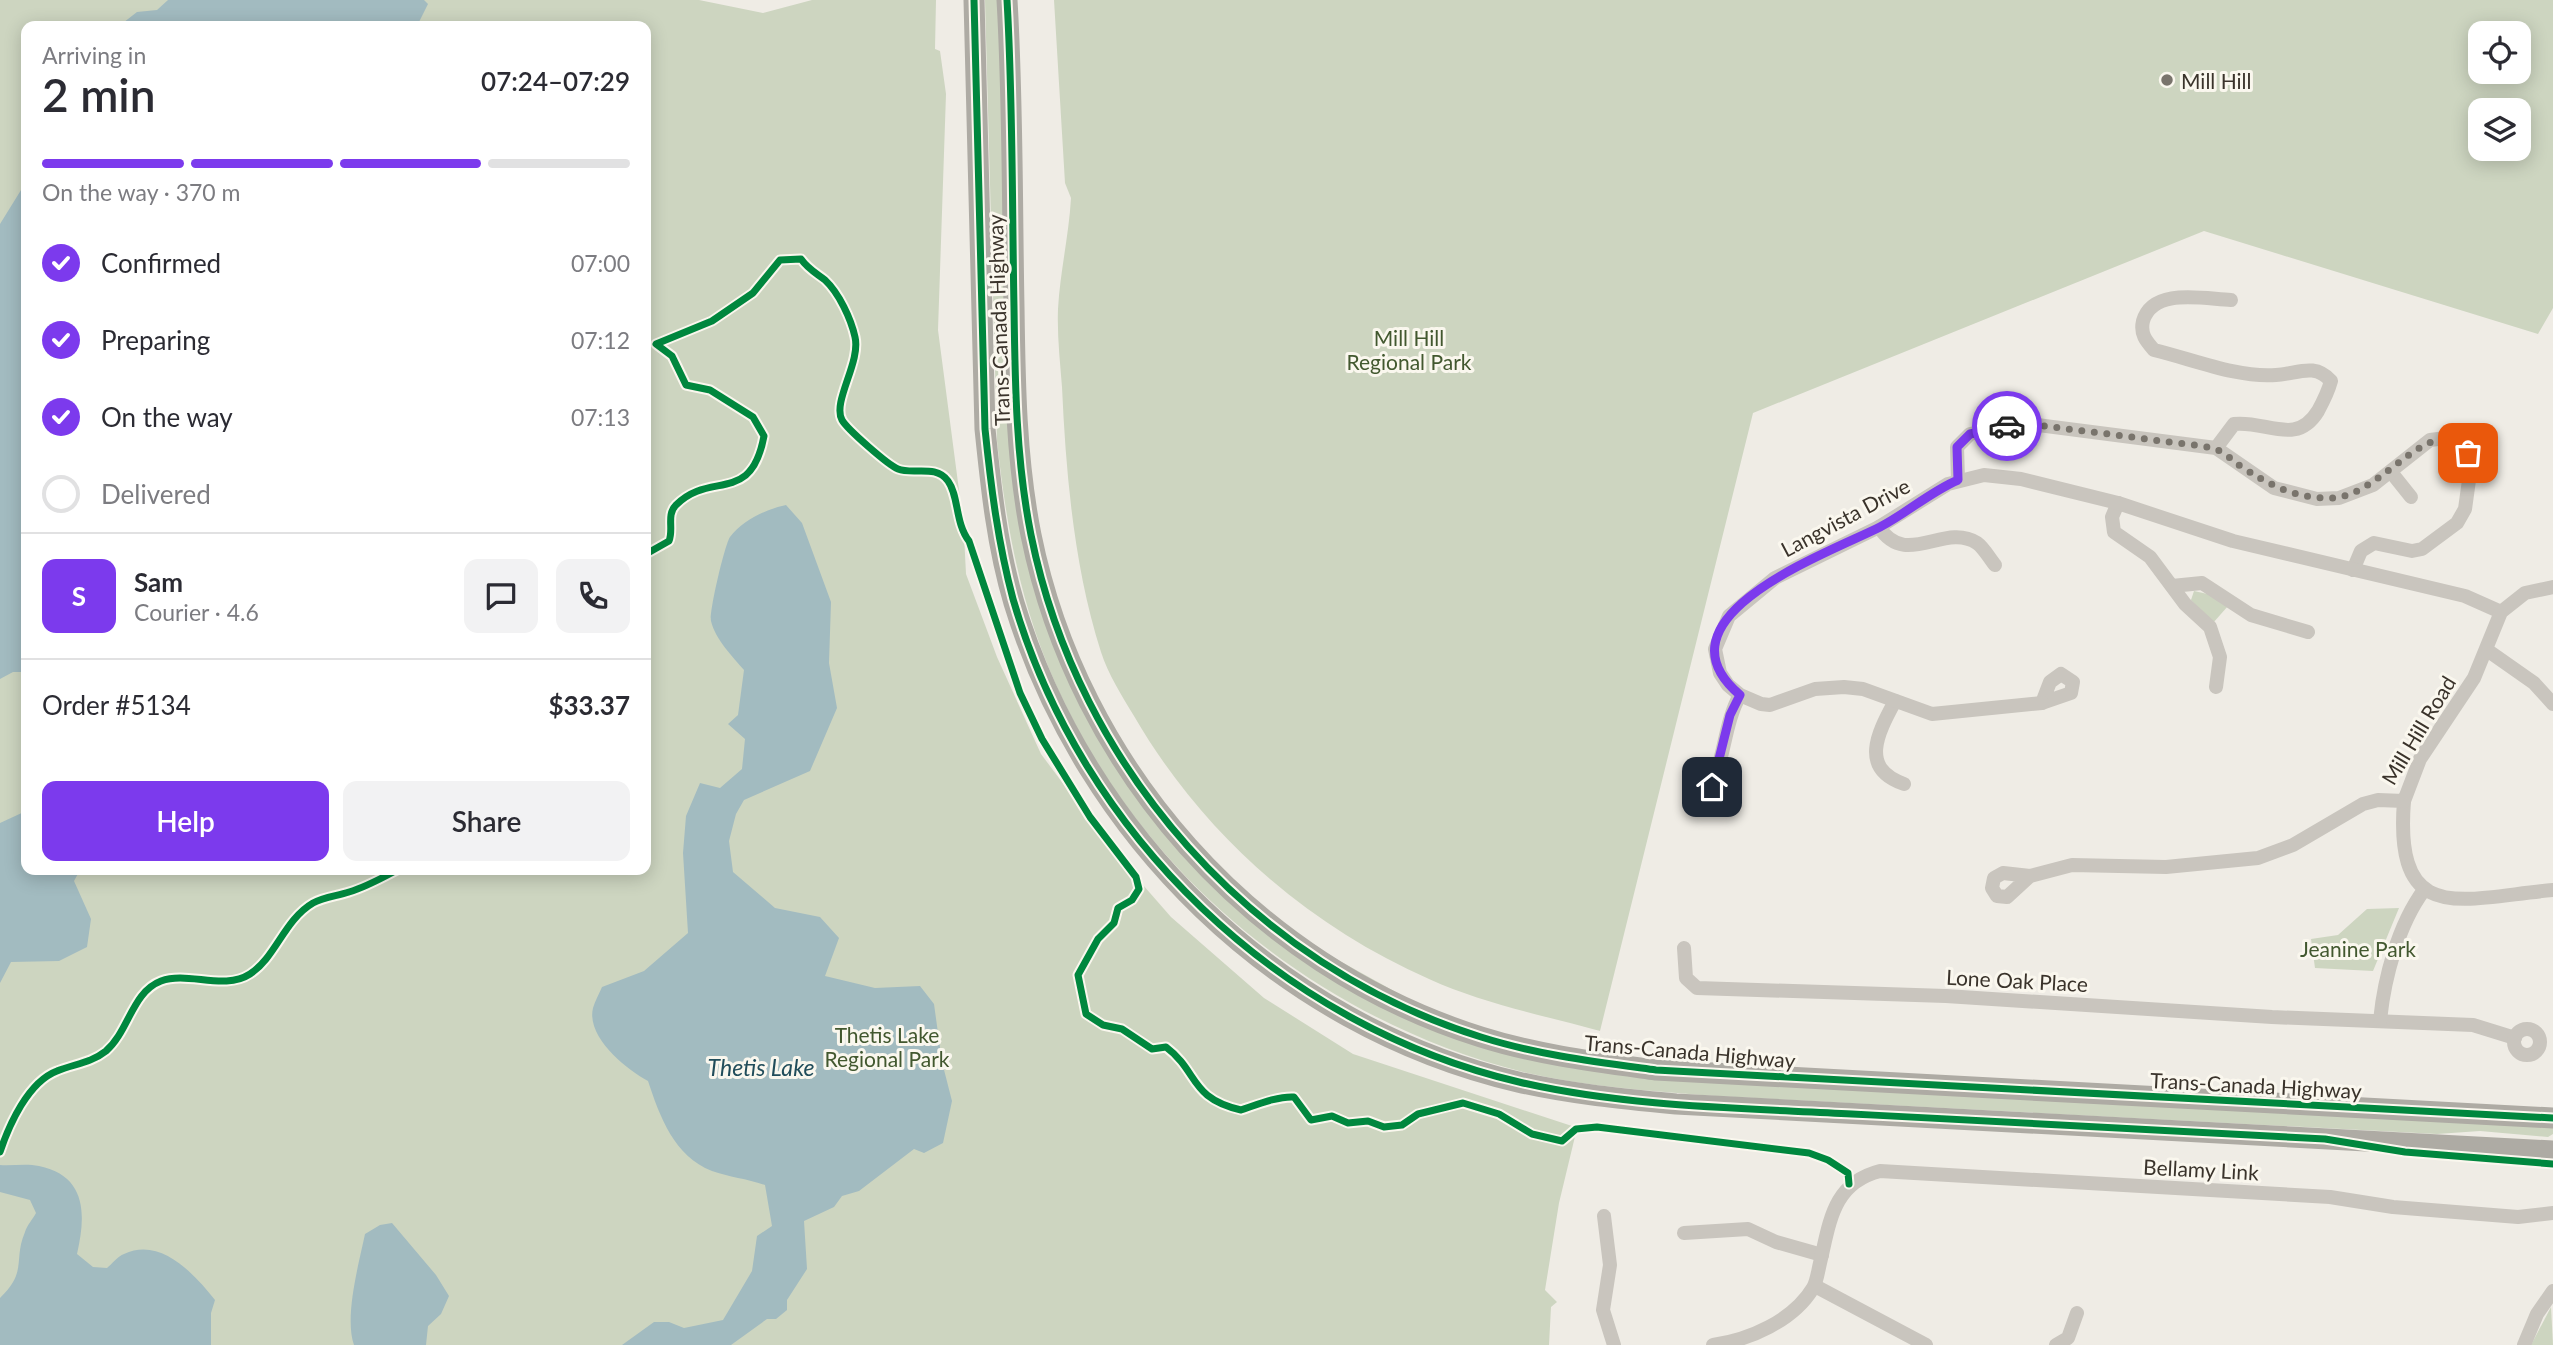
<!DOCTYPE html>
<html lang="en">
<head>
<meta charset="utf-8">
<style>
  body { margin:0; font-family:Lato,sans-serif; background:#f2f2f3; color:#2b2b33; height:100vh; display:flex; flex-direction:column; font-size:26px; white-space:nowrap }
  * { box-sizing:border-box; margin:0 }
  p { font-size:23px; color:#7c7c81 }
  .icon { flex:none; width:38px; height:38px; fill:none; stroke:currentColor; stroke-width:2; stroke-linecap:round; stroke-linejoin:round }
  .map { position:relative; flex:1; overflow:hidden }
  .drawer { position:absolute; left:21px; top:21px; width:630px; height:854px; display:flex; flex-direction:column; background:#fff; border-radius:14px; box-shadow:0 4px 18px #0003 }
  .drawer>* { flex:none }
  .buttons { position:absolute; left:2468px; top:21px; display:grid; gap:14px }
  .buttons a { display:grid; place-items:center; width:63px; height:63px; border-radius:14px; background:#fff; box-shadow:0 4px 18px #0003; font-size:35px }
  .pin { position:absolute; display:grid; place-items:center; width:60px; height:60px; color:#fff; margin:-30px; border-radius:14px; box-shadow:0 4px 10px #0006 }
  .courier { position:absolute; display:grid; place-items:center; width:70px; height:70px; margin:-35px; border:5px solid #7c3aed; border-radius:50%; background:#fff; color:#222; box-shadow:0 2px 9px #0007 }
  .head em { font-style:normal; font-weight:600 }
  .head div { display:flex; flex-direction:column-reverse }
  .head { display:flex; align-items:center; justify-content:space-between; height:119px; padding:0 21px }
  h1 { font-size:46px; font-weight:600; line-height:52px }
  .bar { display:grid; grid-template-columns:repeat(4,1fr); gap:10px 7px; align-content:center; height:84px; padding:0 21px }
  .bar i { height:9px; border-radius:5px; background:#e1e1e2 }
  .bar .active { background:#7c3aed }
  .bar p { grid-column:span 4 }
  .line { display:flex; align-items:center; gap:18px; padding:0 21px; border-top:2px solid #e1e1e2 }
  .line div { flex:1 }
  .round { display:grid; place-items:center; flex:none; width:74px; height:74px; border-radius:14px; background:#f2f2f3 }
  ol { padding:0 21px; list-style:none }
  li { display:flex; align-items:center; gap:21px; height:77px }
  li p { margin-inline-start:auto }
  li .icon { padding:7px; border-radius:50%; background:#7c3aed; color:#fff; stroke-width:4 }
  li:last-child { color:#7c7c81 }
  li i { width:38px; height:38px; border:4px solid #e1e1e2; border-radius:50% }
  .action { display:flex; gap:14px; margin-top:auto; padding:14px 21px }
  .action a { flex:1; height:80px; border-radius:14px; background:#7c3aed; color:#fff; font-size:28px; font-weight:600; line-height:80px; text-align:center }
  .action a+a { background:#f2f2f3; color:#2b2b33 }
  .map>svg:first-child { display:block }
</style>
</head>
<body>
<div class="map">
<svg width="2553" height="1345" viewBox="0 0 2553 1345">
  <rect width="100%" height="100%" fill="#efece5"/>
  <!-- green -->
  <g fill="#cdd5c0" fill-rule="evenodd">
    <path d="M0 0H699L763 13 812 0H936L935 49 940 51 946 94 938 330 960 498 957 509 963 515 966 574 997 657 1041 754 1115 853 1171 917 1264 998 1353 1054 1572 1126 1578 1124 1559 1203 1545 1290 1557 1302 1551 1307 1549 1345H0ZM26 26H646V870H26Z"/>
    <path d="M985 0H999L1007 350 1064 667 1228 899 1504 1052 2553 1128V1134L2548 1137 2480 1131 2437 1134 1716 1096C1652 1091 1586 1087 1523 1072 1301 1016 1109 850 1035 631 1014 569 1004 505 997 441Z"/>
    <path d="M1054 0H2553V308L2538 334 2204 231 1753 413 1600 1031C1542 1015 1484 1004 1429 979 1306 925 1202 833 1134 716 1122 696 1108 674 1101 652 1074 567 1066 475 1062 387 1060 361 1057 335 1058 309 1060 272 1069 235 1071 198L1065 183ZM2480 33H2518V72H2480ZM2480 110H2518V149H2480Z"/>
    <polygon points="2194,591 2212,595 2228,606 2213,623 2191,600"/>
    <polygon points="2399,908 2373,971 2315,968 2311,939 2338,935 2367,909"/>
    <polygon points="2551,1307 2553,1345 2531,1345"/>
  </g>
  <!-- water -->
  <g fill="#a2bbc0">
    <polygon points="168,0 424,0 428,4 417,26 119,26 137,12 157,10"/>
    <polygon points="26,182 26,672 13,672 0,679 0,224"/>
    <path d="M786 505 802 523 831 602 829 663 837 708 810 771 744 800 736 814 729 841 733 872 775 908 820 917 839 938 825 976 875 988 920 986 934 1004 942 1062 952 1101 943 1143 924 1153 914 1149 859 1191 842 1196 834 1207 804 1221 807 1269 787 1300V1310L776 1319H767L731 1345H622L654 1322H669L684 1328 723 1320 752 1271 757 1236 772 1226 765 1185C748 1179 729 1177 712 1171 674 1156 660 1117 648 1081 626 1069 586 1037 593 1008 595 1001 599 994 602 987L644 971 688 933 683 853 686 816 700 783 720 788 742 769 745 739 728 724 738 715 744 670C733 657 715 639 711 621 709 612 725 544 730 537 743 520 767 509 786 505Z"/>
    <polygon points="26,811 26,870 80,870 74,881 91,919 87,947 59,961 11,962 0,983 0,823"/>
    <path d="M0 1165C13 1166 26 1163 39 1166 87 1176 86 1215 77 1254L93 1267 107 1268C112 1264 118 1256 124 1254 161 1236 195 1275 215 1300L211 1313V1345H0V1298C28 1271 13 1260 25 1232 27 1225 33 1219 36 1213L30 1200 0 1192Z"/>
    <path d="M392 1223 436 1275 449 1296 441 1314 428 1326 426 1345H354C344 1317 359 1263 365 1234L380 1225Z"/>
  </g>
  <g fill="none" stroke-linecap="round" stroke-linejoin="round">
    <!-- minor -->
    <g stroke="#c9c5be" stroke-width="14">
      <path d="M2216 448 2234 424C2266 420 2296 447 2318 411 2324 400 2328 392 2331 381 2314 362 2297 374 2276 375 2237 378 2192 359 2154 350 2146 341 2140 334 2143 321 2153 287 2204 299 2231 300"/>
      <polyline points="2391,472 2411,497"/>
      <polyline points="1958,480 1957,447 1970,434 2022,423 2216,448 2274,488 2317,499 2339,498 2373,485 2430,440 2446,438 2462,445 2470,463 2470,473 2465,509 2457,523 2422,549 2412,551 2374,543 2361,551 2353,570"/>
      <polyline points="2118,503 2112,517 2114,532 2150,557 2185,604 2210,627 2220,657 2216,687"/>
      <path d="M1879 527C1906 569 1944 522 1977 543 1984 548 1990 559 1995 565"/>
      <polyline points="2172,586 2202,583 2251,615 2308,632"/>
      <polyline points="2487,650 2534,683 2553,704"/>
      <polygon points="2061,674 2073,682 2071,693 2042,703 2050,682"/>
      <path d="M1895 701C1879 731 1858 768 1904 784"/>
      <polyline points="2042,703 1932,714 1863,689 1844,687 1815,689 1770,705 1761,704 1740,695 1728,685 1720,673 1715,649 1729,616 1775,578 1879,527 1948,484 1984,475 2021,479 2118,503 2233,541 2465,596 2501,612"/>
      <path d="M1704 797C1725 770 1722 727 1740 695"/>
      <path d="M2404 801C2394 928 2462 898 2553 890"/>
      <polyline points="2030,876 2007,897 1997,896 1992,888 1994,878 2003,873 2030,876 2072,865 2166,867 2258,858 2293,845 2363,804 2378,800 2404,801 2420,759 2474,678 2501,612 2525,593 2553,587"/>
      <polyline points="1684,948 1686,978 1697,988 1946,996 2272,1017 2473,1025 2515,1038"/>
      <path d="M2380 1021C2384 979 2398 925 2424 890"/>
      <circle cx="2527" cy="1042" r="13"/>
      <polyline points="1604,1216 1610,1265 1603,1310 1614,1345"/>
      <polyline points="1684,1233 1748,1229 1776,1242 1822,1255"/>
      <polyline points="1815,1286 1926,1345"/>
      <path d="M1713 1345C1749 1340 1793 1321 1813 1288 1817 1281 1818 1271 1820 1263 1830 1221 1833 1183 1880 1171L2330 1197 2393 1207 2518 1217 2553 1213"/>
      <polyline points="2056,1345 2068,1338 2077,1313"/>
      <polyline points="2524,1345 2537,1314 2553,1291"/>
    </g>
    <!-- highway -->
    <g stroke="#aeaba4" stroke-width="21">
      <path d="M974 0 985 429C991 488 997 546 1014 603 1085 836 1278 1026 1518 1082 1570 1094 1623 1099 1676 1104L2553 1151"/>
      <path d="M1007 0C1013 102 1012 205 1014 307 1015 383 1016 460 1031 535 1078 768 1253 966 1481 1037 1538 1055 1597 1062 1656 1070L2553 1118"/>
    </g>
    <!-- cycleway casing -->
    <g stroke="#faf7ee" stroke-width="11">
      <g id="cycleway">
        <path d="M974 0 985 429C991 487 998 543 1013 599 1081 835 1280 1026 1519 1082 1627 1107 1741 1108 1852 1114 2010 1122 2168 1131 2325 1139L2405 1152 2553 1164"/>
        <path d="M1007 0C1013 102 1012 205 1014 307 1015 383 1016 460 1031 535 1078 768 1253 966 1481 1037 1538 1055 1597 1062 1656 1070L2553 1118"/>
        <path d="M646 554 669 541C674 529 666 515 676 505 711 470 751 506 764 436L753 417 710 390 686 385 672 356 656 344 712 321 753 293 780 260 801 259C808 269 816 273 825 280 839 293 851 319 855 337 861 362 832 402 842 420 847 429 888 465 898 469 913 475 936 464 948 481 959 496 955 523 969 541L1020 693 1042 739 1090 817 1136 877 1139 889 1132 900 1118 908 1114 923 1098 939 1078 975 1086 1014 1103 1025 1122 1029 1152 1049 1166 1047C1199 1072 1189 1098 1241 1110 1256 1105 1278 1096 1294 1097L1311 1120 1332 1116 1348 1123 1368 1121 1384 1127 1402 1125 1418 1114 1463 1103 1499 1114 1532 1134 1562 1141 1576 1129 1597 1127 1809 1153 1828 1160 1848 1173 1849 1184"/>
        <path d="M0 1152C9 1125 28 1082 57 1071 74 1064 91 1063 106 1051 129 1031 132 992 161 981 188 971 224 991 250 974 276 957 284 920 313 903 324 897 337 896 349 892 366 887 382 878 397 870"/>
      </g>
    </g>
    <!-- cycleway -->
    <use href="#cycleway" stroke="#00873e" stroke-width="7"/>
  </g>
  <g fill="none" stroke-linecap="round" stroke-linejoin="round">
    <!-- done -->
    <path stroke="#79746c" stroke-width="7" stroke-dasharray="0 12.6" d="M2007 426 2022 423C2066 429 2110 434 2154 440 2173 443 2194 444 2212 448 2222 450 2231 459 2239 465 2269 485 2296 499 2332 498 2382 497 2434 405 2468 453"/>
    <!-- route -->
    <path stroke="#7c3aed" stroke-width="9" d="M1712 787 1730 715 1740 695C1648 617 1831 552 1880 527 1907 513 1930 492 1958 480L1957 447 1970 434 2007 426"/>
  </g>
  <!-- markers -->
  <circle fill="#79746c" stroke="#faf7ee" stroke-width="2.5" cx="2167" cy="80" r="7"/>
  <g text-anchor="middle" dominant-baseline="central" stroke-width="6" stroke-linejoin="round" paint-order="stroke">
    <!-- poi labels -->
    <g font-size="21" fill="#3a332b" stroke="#faf7ee" text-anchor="start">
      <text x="2181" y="80">Mill Hill</text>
    </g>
    <!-- street labels -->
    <g font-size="21" fill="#3a332b" stroke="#faf7ee">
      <text transform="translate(998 320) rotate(-92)">Trans-Canada Highway</text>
      <text transform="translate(1845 517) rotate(-28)">Langvista Drive</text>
      <text transform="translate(2418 730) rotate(-59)">Mill Hill Road</text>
      <text transform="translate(2017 980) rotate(3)">Lone Oak Place</text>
      <text transform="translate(1690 1051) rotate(5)">Trans-Canada Highway</text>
      <text transform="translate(2256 1085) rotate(3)">Trans-Canada Highway</text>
      <text transform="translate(2201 1169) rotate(3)">Bellamy Link</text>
    </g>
    <!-- park labels -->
    <g font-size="21" fill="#42582f" stroke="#faf7ee">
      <text x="1409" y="337">Mill Hill<tspan x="1409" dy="24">Regional Park</tspan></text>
      <text x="2358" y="948">Jeanine Park</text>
      <text x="887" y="1034">Thetis Lake<tspan x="887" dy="24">Regional Park</tspan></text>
    </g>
    <!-- water labels -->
    <g font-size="23" font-style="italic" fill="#214d5b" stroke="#faf7ee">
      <text x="761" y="1067">Thetis Lake</text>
    </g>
  </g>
</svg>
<div class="buttons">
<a><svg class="icon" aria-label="locate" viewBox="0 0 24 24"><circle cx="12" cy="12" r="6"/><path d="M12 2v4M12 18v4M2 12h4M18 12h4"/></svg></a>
<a><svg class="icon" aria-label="layers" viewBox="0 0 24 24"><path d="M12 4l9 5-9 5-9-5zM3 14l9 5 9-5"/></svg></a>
</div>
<div class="pin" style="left:2468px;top:453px;background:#ea580c"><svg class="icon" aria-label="bag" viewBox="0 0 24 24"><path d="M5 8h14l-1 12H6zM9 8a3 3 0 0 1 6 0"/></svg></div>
<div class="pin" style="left:1712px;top:787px;background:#1f2937"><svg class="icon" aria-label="home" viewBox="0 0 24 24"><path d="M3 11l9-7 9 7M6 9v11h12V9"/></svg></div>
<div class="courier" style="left:2007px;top:426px"><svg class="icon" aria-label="car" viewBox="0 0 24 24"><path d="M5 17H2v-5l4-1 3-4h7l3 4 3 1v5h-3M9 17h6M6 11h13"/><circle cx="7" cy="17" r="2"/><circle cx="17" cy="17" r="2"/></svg></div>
<section class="drawer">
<div class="head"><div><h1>2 min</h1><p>Arriving in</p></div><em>07:24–07:29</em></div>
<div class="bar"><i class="active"></i><i class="active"></i><i class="active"></i><i></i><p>On the way · 370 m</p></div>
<ol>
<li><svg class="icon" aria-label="check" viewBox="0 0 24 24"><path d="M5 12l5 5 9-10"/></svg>Confirmed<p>07:00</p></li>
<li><svg class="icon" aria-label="check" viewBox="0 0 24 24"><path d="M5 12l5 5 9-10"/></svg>Preparing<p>07:12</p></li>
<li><svg class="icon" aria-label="check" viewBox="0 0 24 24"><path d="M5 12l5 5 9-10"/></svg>On the way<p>07:13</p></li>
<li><i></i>Delivered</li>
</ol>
<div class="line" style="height:126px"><b class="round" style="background:#7c3aed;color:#fff">S</b><div><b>Sam</b><p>Courier · 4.6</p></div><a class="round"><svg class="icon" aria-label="chat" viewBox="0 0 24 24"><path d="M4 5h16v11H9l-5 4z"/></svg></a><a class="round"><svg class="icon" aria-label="phone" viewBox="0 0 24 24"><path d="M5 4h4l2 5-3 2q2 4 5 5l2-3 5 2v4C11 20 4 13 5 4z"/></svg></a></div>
<div class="line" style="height:91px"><div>Order #5134</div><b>$33.37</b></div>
<div class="action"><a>Help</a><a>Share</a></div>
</section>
</div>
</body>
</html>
